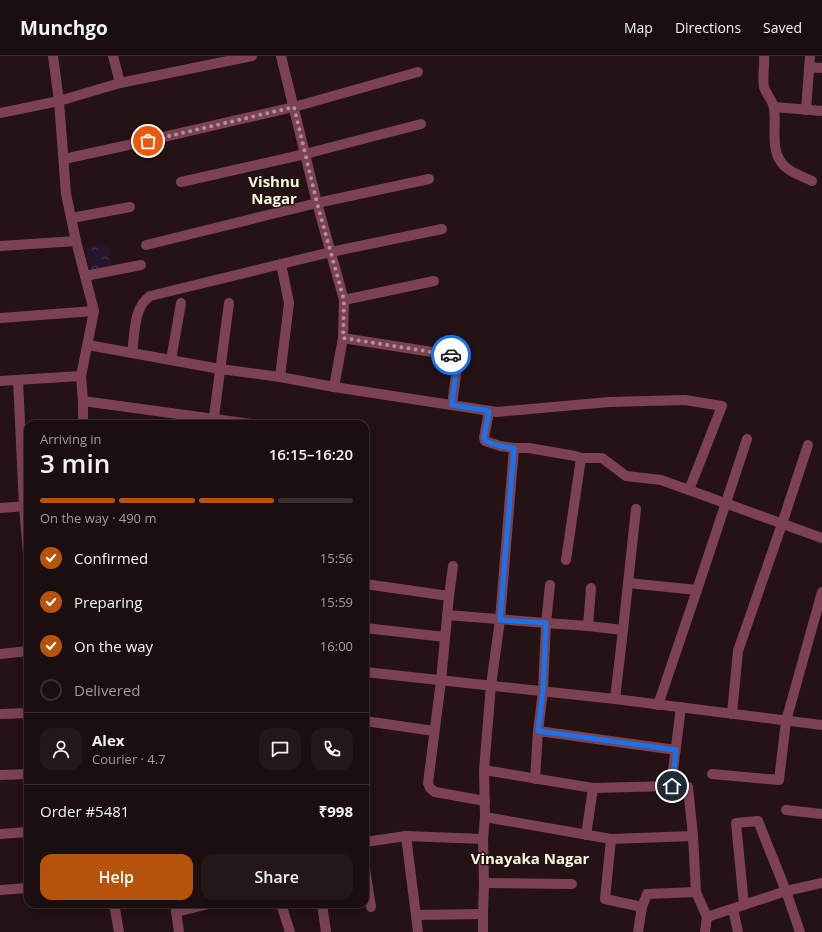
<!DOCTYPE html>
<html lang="en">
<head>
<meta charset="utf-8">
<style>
  body { margin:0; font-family:"Open Sans",sans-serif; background:#241718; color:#f1f3f6; height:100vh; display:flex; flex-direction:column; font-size:15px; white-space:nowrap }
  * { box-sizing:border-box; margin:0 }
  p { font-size:13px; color:#a09c9e }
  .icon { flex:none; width:22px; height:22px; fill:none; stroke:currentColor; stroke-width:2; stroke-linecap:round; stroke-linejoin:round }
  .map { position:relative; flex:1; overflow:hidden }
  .panel { position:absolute; left:24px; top:364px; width:345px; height:488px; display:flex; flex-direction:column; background:#1b0e0f; border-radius:12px; box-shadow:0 4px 16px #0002,0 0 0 1px #392e2f }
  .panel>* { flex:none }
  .pin { position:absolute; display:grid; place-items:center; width:34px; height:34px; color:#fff; margin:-17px; border:2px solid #fff; border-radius:50%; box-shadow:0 1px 4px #0007 }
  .courier { position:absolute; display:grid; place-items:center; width:40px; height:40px; margin:-20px; border:3px solid #1a73e8; border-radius:50%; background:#fff; color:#222; box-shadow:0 1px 5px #0007 }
  .head em { font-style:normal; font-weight:600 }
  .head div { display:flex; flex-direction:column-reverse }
  .head { display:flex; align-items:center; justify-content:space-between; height:68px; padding:0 16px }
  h1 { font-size:26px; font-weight:600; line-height:30px }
  .bar { display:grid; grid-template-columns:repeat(4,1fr); gap:6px 4px; align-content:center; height:48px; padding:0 16px }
  .bar i { height:5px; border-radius:3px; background:#392e2f }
  .bar .on { background:#b45309 }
  .bar p { grid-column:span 4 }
  .line { display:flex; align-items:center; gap:10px; padding:0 16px; border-top:1px solid #392e2f }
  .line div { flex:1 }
  .round { display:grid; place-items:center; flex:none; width:42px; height:42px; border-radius:12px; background:#241718 }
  ol { padding:0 16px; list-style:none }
  li { display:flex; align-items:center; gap:12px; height:44px }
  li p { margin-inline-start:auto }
  li .icon { padding:4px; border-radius:50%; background:#b45309; color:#fff; stroke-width:4 }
  li:last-child { color:#a09c9e }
  li i { width:22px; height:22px; border:2px solid #392e2f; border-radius:50% }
  .primary-button { display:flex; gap:8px; margin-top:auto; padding:8px 16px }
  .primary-button a { flex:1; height:46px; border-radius:12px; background:#b45309; color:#fff; font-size:16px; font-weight:600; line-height:46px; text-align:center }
  .primary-button a+a { background:#241718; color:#f1f3f6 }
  header { display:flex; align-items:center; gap:24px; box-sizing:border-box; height:56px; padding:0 20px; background:#1b0e0f; border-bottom:1px solid #392e2f }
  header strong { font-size:19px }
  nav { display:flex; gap:22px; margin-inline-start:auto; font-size:14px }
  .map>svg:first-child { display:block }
</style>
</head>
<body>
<header>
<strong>Munchgo</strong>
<nav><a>Map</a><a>Directions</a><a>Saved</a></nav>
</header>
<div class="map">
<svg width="822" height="876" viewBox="0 0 822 876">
  <defs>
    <pattern id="park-crowns" width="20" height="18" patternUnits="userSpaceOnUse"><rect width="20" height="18" fill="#25152d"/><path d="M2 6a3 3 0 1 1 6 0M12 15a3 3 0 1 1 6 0" fill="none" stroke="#46364b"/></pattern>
  </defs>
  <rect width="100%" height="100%" fill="#241214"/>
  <!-- park -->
  <polygon fill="url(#park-crowns)" points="107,187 112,211 91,216 85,192"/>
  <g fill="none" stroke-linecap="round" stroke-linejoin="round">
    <!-- minor -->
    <g stroke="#7d4252" stroke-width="10">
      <polyline points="53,0 59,45 66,138 76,185 94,255 81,320 83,345 83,368"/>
      <polyline points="113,0 120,27"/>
      <polyline points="281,0 317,147 344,244 343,282 334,331"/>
      <path d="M764 0C765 10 762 20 764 31 766 38 774 46 774 53 777 73 768 99 788 113 795 118 804 121 812 125"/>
      <polyline points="809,11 822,12"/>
      <polyline points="774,51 822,55"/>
      <polyline points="806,54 810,0"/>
      <polyline points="0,57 59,45 120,27 252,0"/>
      <polyline points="64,103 133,88 294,51 418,16"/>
      <polyline points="181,126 305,98 421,68"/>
      <polyline points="72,162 130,151"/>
      <polyline points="146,189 317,147 429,123"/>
      <polyline points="0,190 76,185"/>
      <polyline points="85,220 141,209"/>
      <polyline points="344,244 434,225"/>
      <polyline points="0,262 94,255"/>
      <path d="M343 282 445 298C454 300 457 301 457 311L452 349"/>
      <polyline points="88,289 220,313 280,321 334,331 497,356 609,346 685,344 722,350 689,434"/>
      <path d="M132 297C135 278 133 252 150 240L331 196 442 173"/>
      <polyline points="171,304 181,247"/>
      <polyline points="280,321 289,247 281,208"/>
      <polyline points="18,324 24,451 28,497"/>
      <polyline points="0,325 81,320"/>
      <polyline points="83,345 251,368"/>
      <polyline points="213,368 229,247"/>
      <polyline points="514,392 529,392 575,400 581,402"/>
      <polyline points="0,452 28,450"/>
      <polyline points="566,504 581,402 602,402 626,420 661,424 822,482"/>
      <polyline points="453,510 449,540 441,625 428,727 430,732 435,736 485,745"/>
      <polyline points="628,527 697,534"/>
      <polyline points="365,528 449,540"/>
      <polyline points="447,559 546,567 588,570 623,574"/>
      <polyline points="588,570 591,532"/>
      <polyline points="365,572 445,581"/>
      <polyline points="0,598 28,595"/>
      <polyline points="365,616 615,643 822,669"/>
      <polyline points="615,643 623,574 636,453"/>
      <polyline points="658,649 697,534 747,383"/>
      <polyline points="0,658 28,657"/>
      <polyline points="732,658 738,595 782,468 808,389"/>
      <polyline points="365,665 434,675"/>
      <polyline points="538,675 676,694"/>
      <polyline points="484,714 593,732 671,730 688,731 693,780 696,836 707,861 705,876"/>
      <polyline points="712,718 779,724 786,665 822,536"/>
      <polyline points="0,719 28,718"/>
      <polyline points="535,723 538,675 543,635 546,567 550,529"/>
      <polyline points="671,730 681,651"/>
      <polyline points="786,754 822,758"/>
      <polyline points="485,761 611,783 693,780"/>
      <polyline points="0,778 28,776"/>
      <polyline points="586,779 593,732"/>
      <polyline points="406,780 418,876"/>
      <polyline points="611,783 605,843 642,851"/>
      <polyline points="365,786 406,780 483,783"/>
      <polyline points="365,813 371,851"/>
      <polyline points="484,827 572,828"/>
      <polyline points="0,834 28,832"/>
      <polyline points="114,848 119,876"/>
      <polyline points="175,848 179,876"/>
      <polyline points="281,848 290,876"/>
      <polyline points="322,848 326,876"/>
      <polyline points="744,849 736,767 758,765 786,835 800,876"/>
      <polyline points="733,853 738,876"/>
      <polyline points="176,856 209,848"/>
      <polyline points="416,859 483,858"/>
      <polyline points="707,861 786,835 822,827"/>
      <polyline points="483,876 483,858 484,827 483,783 485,761 484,714 491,629 500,564 514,392 500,390 485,385 484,382 489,355"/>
      <polyline points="638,876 642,851 647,838 696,836"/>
    </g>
  </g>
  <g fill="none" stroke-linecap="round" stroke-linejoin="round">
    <!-- done -->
    <polyline stroke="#af9398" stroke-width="4" stroke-dasharray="0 7.2" points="148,85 294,51 317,147 344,244 343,282 451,299"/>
    <!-- route -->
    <polyline stroke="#1a73e8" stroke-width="5" points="451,299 455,301 457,306 452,349 489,355 484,382 485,385 500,390 514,392 500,564 546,567 543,635 538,675 676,694 672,730"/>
  </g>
  <g text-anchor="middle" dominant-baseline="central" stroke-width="3" stroke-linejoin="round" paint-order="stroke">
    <!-- neighbourhood labels -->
    <g font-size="15" font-weight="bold" fill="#f9fbdb" stroke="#241214">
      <text x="274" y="125">Vishnu<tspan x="274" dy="17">Nagar</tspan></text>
      <text x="530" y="802">Vinayaka Nagar</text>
    </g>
  </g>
</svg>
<div class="pin" style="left:148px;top:85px;background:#ea580c"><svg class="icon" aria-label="bag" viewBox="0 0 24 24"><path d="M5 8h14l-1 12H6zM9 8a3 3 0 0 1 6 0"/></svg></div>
<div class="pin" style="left:672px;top:730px;background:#1f2937"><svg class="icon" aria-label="home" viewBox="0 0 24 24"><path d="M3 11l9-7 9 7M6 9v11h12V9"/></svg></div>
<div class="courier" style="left:451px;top:299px"><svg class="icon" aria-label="car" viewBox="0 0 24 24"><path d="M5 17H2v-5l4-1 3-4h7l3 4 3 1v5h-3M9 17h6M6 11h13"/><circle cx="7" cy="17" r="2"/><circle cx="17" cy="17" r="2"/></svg></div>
<section class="panel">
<div class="head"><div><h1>3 min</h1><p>Arriving in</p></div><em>16:15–16:20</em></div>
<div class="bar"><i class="on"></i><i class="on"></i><i class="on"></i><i></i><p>On the way · 490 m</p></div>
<ol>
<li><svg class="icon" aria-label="check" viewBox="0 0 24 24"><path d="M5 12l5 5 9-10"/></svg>Confirmed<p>15:56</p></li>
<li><svg class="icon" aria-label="check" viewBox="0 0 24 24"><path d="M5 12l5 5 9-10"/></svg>Preparing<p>15:59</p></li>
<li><svg class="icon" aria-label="check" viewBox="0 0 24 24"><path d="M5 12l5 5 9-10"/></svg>On the way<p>16:00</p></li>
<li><i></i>Delivered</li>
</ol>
<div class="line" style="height:72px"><a class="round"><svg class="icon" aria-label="person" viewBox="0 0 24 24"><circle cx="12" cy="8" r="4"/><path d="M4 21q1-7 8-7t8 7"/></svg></a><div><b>Alex</b><p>Courier · 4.7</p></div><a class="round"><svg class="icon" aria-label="chat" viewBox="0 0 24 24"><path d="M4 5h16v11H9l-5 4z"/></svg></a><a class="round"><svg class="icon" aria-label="phone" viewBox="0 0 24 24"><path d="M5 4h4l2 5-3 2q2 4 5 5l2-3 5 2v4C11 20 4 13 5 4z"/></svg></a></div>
<div class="line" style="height:52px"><div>Order #5481</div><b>₹998</b></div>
<div class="primary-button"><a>Help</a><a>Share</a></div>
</section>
</div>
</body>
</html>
